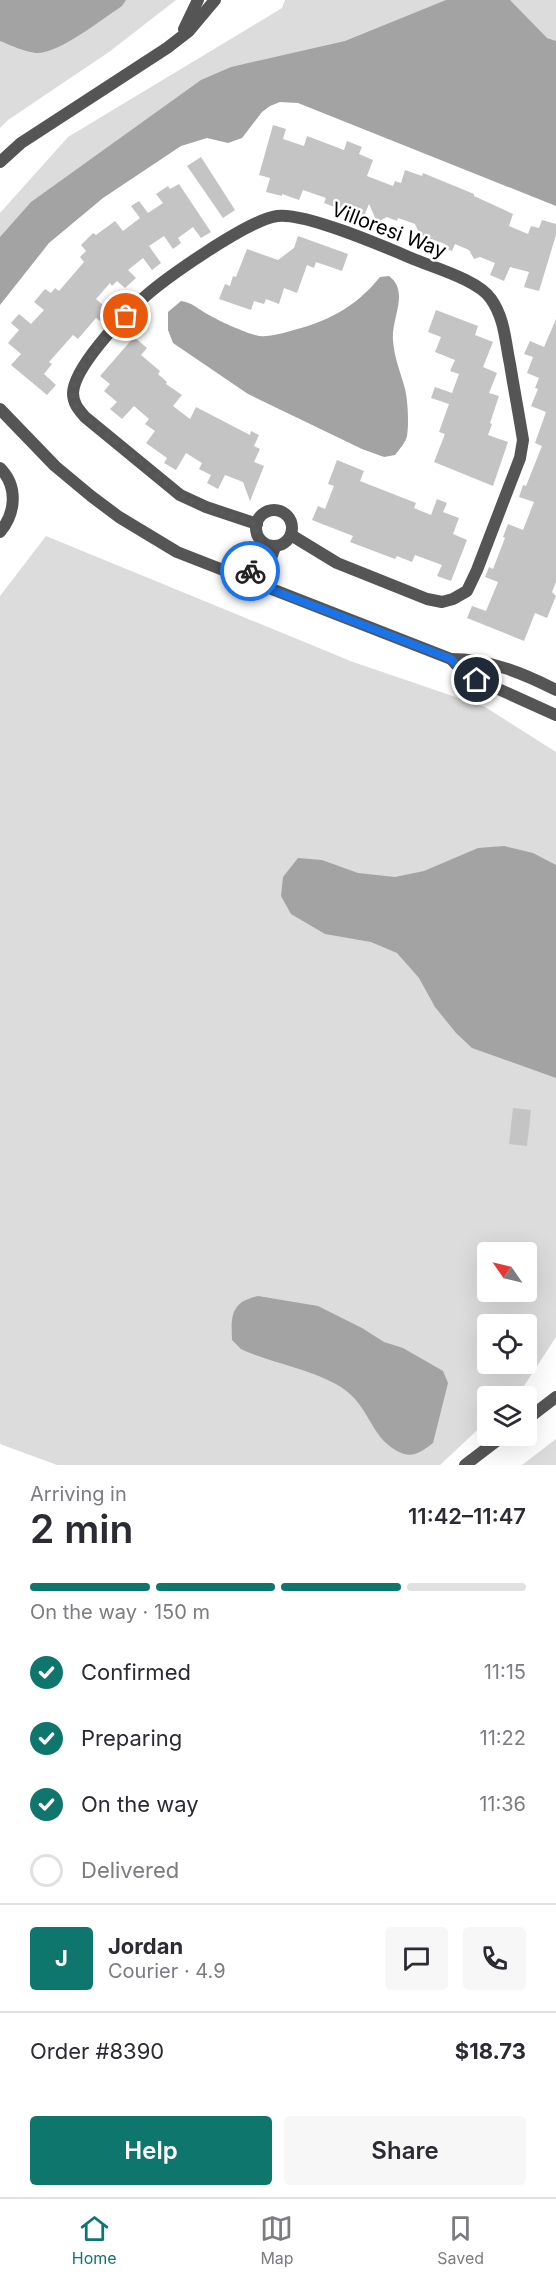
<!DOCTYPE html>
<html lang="en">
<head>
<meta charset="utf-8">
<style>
  body { margin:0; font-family:Inter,sans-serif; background:#f7f7f7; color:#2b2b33; height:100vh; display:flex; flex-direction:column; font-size:22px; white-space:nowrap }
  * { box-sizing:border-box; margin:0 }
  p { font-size:20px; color:#7c7c81 }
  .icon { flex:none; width:33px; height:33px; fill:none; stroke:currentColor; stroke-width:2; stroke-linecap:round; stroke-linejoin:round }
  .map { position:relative; height:1465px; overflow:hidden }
  .panel { display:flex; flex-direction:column; background:#fff; flex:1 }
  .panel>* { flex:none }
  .needle { width:39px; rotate:304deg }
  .fabs { position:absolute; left:477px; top:1242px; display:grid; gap:12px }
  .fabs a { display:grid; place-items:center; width:60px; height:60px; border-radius:6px; background:#fff; box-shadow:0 6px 24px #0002; font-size:30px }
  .pin { position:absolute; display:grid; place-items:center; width:51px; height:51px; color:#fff; margin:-26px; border:3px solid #fff; border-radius:50%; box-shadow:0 2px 6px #0007 }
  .courier { position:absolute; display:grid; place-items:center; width:60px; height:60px; margin:-30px; border:4px solid #1a73e8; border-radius:50%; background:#fff; color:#222; box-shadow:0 2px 8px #0007 }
  .summary em { font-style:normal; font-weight:600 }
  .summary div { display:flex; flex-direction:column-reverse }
  .summary { display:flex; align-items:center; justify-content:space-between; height:102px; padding:0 30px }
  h1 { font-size:39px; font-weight:600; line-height:45px }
  .bar { display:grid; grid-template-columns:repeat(4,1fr); gap:9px 6px; align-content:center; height:72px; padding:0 30px }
  .bar i { height:8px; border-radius:4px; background:#e1e1e2 }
  .bar .selected { background:#0f766e }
  .bar p { grid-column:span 4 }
  .line { display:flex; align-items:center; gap:15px; padding:0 30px; border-top:2px solid #e1e1e2 }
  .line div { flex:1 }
  .round { display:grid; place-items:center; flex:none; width:63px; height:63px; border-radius:6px; background:#f7f7f7 }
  ol { padding:0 30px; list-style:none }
  li { display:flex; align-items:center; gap:18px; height:66px }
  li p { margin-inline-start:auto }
  li .icon { padding:6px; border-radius:50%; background:#0f766e; color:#fff; stroke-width:4 }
  li:last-child { color:#7c7c81 }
  li i { width:33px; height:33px; border:3px solid #e1e1e2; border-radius:50% }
  .cta { display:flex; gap:12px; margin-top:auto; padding:12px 30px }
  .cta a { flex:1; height:69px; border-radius:6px; background:#0f766e; color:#fff; font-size:24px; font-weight:600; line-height:69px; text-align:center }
  .cta a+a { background:#f7f7f7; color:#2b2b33 }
  .tabs { display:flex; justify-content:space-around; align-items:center; height:84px; border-top:2px solid #e1e1e2; background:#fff; font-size:16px; color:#7c7c81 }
  .tabs a { display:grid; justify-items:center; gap:3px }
  .tabs .selected { color:#0f766e }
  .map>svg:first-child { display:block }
</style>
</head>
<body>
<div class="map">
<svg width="556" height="1465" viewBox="0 0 556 1465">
  <rect width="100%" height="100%" fill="#fff"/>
  <!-- green -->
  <g fill="#dcdcdc" fill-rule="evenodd">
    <polygon points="61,0 176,0 109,52 8,120 0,128 0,18"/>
    <polygon points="285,0 556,0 556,125 241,97 0,269 0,213 68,137 282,8"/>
    <path d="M46 536 353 662 485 707 556 752V1337L522 1389 513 1396H488L487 1421 440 1465H57L0 1444V596ZM488 1252H526V1292H488ZM488 1324H526V1364H488Z"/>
    <polygon points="556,1439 556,1465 522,1465"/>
  </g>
  <!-- water -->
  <g fill="#a3a3a3">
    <path d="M0 0H126L122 6C102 19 59 54 36 53 25 52 10 45 0 41Z"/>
    <polygon points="446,0 510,0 547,38 556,41 556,206 298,103 280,102 270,106 262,112 242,138 228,143 207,138 181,146 103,198 49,243 0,305 0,237 31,202 201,80 231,67 345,41"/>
    <path d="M389 276C410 292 391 318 393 340 394 358 401 373 405 389 408 402 409 423 407 436 406 442 399 450 395 455L384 457 362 449 248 394 173 343 168 330V312L181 301C192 302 199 310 209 315 219 321 250 335 260 336 268 337 279 334 287 332 326 322 354 309 380 277Z"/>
    <polygon points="504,846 533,853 556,865 556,1078 472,1048 456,1033 435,1007 419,978 397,953 371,942 325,934 291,914 281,896 283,877 298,858 322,860 358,873 395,877 424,871 478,848"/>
    <path d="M258 1296 318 1306 362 1328 384 1342 403 1348 443 1371 448 1383 433 1443C424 1450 415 1457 404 1454 376 1444 372 1418 355 1399 332 1372 273 1365 241 1349L232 1340C231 1315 231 1302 258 1296Z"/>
  </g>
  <!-- building -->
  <g fill="#c4c4c4">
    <polygon points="273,125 286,129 283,139 304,146 307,136 344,150 347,141 362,147 359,154 373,160 367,176 393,186 395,181 401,183 405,170 422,176 423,173 474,194 474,196 513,214 509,226 528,234 531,226 539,228 542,220 556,224 556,235 539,291 524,287 529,272 510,267 504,281 490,275 495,263 480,257 474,259 469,250 455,244 452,251 443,248 445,244 420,235 415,224 398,218 397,221 387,217 377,222 369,204 362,221 351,217 353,214 324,203 326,198 303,190 299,200 282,194 282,196 266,192 270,178 259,175"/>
    <polygon points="201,157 235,210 223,218 187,166"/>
    <polygon points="179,184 211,232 201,238 193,227 178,238 181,243 173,249 164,236 149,246 161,263 152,270 143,258 128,270 136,278 125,288 117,281 112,286 110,283 96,299 109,310 100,321 96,318 78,339 73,335 49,362 52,364 44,374 56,385 47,395 11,365 21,354 8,343 19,330 11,323 19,314 31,324 44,310 34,302 45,289 51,293 55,288 59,291 84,262 80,257 86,251 81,245 93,233 96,235 115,221 123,231 140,218 131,206 139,201 148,213 163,203 156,194 168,186 170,189"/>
    <polygon points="298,236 348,254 342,271 316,262 314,268 307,265 297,293 284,288 279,304 266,299 264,304 254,301 251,310 219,299 225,284 230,286 233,276 236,277 247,249 278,260 294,248"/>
    <polygon points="436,310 478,326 475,335 493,342 483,367 497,373 489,393 499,396 490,423 492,424 488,435 508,442 493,486 434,462 445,434 439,432 449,404 431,398 435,387 452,393 459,374 450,371 455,360 435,352 441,337 428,332"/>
    <polygon points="556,319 556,582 552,592 556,596 547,618 535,613 524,641 467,618 472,606 486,611 498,582 485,577 489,567 493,569 505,538 503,537 508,524 523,530 534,502 519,497 523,485 526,486 542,446 535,443 546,412 531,406 538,389 535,388 539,378 527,373 533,357 524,354 530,341 544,347"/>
    <polygon points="134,337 147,348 141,355 160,371 158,374 167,382 166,384 182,395 173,406 190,419 196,407 250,435 251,431 259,435 254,446 260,449 254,462 264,466 250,501 243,482 225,475 218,489 207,483 211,475 199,469 202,463 186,453 176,470 164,463 167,458 146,443 155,431 145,424 149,419 134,406 122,419 110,409 117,402 104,391 110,384 100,376"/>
    <polygon points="337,460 364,471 360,481 416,503 414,508 431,515 437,499 447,503 443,512 459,518 453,534 467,540 451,581 437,576 442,565 415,555 412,562 397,556 395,559 350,542 353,536 312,520 318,506 325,509 334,486 328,484"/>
    <polygon points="513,1108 531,1110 527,1146 509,1144"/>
  </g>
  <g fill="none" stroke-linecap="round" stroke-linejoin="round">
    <!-- street -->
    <g stroke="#555" stroke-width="12">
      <polyline points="184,29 198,0"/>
      <polyline points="0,162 21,143 167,48 189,31 215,0"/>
      <polyline points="0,409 55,466 91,496 119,517 177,552 451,659"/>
      <path d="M0 468C18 486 16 513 0 532"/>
      <circle cx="274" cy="528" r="18"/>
      <path d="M257 524 206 507 180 495 85 417C78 409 73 403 73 393 74 368 120 319 139 302 162 280 248 220 277 216 304 212 383 246 411 258 432 267 479 280 491 299 505 319 505 341 510 364 514 389 519 415 523 440L520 458 477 570 467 591 453 599 442 602 427 599 337 563 291 535"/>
      <polyline points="247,580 261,541"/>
      <polyline points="261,586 275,547"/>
      <path d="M556 690C523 673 488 659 451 659L465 674 556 715"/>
      <polyline points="526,1420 556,1397"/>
      <polyline points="465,1465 503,1436"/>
    </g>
  </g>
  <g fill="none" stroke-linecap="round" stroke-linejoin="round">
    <!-- done -->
    <path stroke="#595959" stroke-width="6" stroke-dasharray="0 10.8" d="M126 316C109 335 61 379 76 406 78 410 82 413 85 417L180 495 206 507 257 524 256 533 261 542 250 571"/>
    <!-- route -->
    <polyline stroke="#1a73e8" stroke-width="8" points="250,571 247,580 451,659 465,674 477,680"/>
  </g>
  <g text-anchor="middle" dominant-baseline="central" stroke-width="5" stroke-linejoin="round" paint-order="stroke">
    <!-- street labels -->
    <g font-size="20" fill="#000" stroke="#fff">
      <text transform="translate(389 230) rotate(21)">Villoresi Way</text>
    </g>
  </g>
</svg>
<div class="fabs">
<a><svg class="needle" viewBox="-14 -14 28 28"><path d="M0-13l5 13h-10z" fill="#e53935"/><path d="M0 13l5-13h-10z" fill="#7c7c81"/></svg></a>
<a><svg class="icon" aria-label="locate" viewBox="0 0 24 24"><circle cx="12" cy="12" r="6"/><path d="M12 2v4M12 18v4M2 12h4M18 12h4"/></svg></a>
<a><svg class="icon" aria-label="layers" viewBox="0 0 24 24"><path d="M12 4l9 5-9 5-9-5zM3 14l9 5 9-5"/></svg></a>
</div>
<div class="pin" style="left:126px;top:316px;background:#ea580c"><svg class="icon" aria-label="bag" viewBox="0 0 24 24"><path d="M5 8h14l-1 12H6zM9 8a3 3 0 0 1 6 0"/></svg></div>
<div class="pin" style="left:477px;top:680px;background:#1f2937"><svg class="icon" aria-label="home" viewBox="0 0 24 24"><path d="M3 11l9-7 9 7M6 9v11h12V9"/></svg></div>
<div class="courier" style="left:250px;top:571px"><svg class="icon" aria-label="bike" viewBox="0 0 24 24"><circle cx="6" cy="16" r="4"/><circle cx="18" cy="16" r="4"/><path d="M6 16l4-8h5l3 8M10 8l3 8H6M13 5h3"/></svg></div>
</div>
<section class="panel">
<div class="summary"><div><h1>2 min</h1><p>Arriving in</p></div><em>11:42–11:47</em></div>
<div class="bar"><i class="selected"></i><i class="selected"></i><i class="selected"></i><i></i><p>On the way · 150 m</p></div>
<ol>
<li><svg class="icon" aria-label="check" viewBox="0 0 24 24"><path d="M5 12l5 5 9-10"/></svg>Confirmed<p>11:15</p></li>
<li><svg class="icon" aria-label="check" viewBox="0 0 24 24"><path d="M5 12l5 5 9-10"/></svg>Preparing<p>11:22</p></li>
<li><svg class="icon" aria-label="check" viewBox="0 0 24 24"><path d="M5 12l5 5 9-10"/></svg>On the way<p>11:36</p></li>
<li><i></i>Delivered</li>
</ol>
<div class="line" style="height:108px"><b class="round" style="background:#0f766e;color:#fff">J</b><div><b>Jordan</b><p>Courier · 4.9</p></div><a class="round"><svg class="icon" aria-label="chat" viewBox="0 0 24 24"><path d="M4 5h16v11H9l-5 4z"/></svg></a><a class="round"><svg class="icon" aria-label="phone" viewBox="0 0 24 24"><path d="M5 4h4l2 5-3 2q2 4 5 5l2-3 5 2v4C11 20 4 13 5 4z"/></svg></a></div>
<div class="line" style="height:78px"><div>Order #8390</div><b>$18.73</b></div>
<div class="cta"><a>Help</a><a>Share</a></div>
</section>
<nav class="tabs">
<a class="selected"><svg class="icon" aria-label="home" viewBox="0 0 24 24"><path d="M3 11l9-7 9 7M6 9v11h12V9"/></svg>Home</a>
<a><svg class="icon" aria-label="map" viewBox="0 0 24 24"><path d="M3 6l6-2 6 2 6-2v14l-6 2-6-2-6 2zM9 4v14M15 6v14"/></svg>Map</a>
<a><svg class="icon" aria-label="saved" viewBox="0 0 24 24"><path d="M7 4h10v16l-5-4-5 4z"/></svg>Saved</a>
</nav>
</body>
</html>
